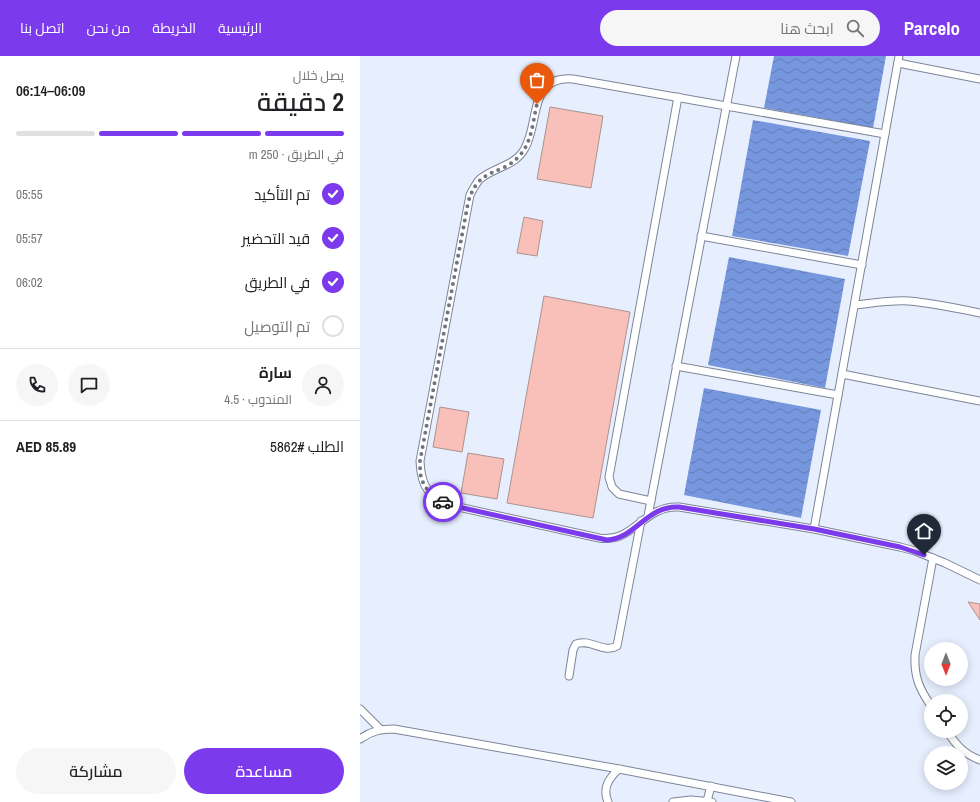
<!DOCTYPE html>
<html lang="ar">
<head>
<meta charset="utf-8">
<style>
  body { margin:0; font-family:"Archivo Narrow",Cairo,sans-serif; background:#f6f6f6; color:#202124; direction:rtl; height:100vh; display:flex; flex-direction:column; font-size:15px; white-space:nowrap }
  * { box-sizing:border-box; margin:0 }
  p { font-size:13px; color:#757577 }
  .icon { flex:none; width:22px; height:22px; fill:none; stroke:currentColor; stroke-width:2; stroke-linecap:round; stroke-linejoin:round }
  .map { position:relative; flex:1; overflow:hidden; direction:ltr }
  .drawer { display:flex; flex-direction:column; background:#fff; width:360px }
  .drawer>* { flex:none }
  .needle { width:26px; rotate:180deg }
  .controls { position:absolute; left:564px; top:586px; display:grid; gap:8px }
  .controls a { display:grid; place-items:center; width:44px; height:44px; border-radius:50%; background:#fff; box-shadow:0 2px 10px #0003; font-size:20px }
  .pin { position:absolute; display:grid; place-items:center; width:34px; height:34px; color:#fff; margin:-41px -17px; border-radius:50% 50% 50% 0; rotate:-45deg; box-shadow:0 0 4px #0007 }
  .pin .icon { rotate:45deg }
  .courier { position:absolute; display:grid; place-items:center; width:40px; height:40px; margin:-20px; border:3px solid #7c3aed; border-radius:50%; background:#fff; color:#222; box-shadow:0 1px 5px #0007 }
  .head em { font-style:normal; font-weight:600 }
  .head div { display:flex; flex-direction:column-reverse }
  .head { display:flex; align-items:center; justify-content:space-between; height:68px; padding:0 16px }
  h1 { font-size:26px; font-weight:600; line-height:30px }
  .bar { display:grid; grid-template-columns:repeat(4,1fr); gap:6px 4px; align-content:center; height:48px; padding:0 16px }
  .bar i { height:5px; border-radius:3px; background:#e0e0e0 }
  .bar .selected { background:#7c3aed }
  .bar p { grid-column:span 4 }
  .line { display:flex; align-items:center; gap:10px; padding:0 16px; border-top:1px solid #e0e0e0 }
  .line div { flex:1 }
  .round { display:grid; place-items:center; flex:none; width:42px; height:42px; border-radius:21px; background:#f6f6f6 }
  ol { padding:0 16px; list-style:none }
  li { display:flex; align-items:center; gap:12px; height:44px }
  li p { margin-inline-start:auto }
  li .icon { padding:4px; border-radius:50%; background:#7c3aed; color:#fff; stroke-width:4 }
  li:last-child { color:#757577 }
  li i { width:22px; height:22px; border:2px solid #e0e0e0; border-radius:50% }
  .button { display:flex; gap:8px; margin-top:auto; padding:8px 16px }
  .button a { flex:1; height:46px; border-radius:24px; background:#7c3aed; color:#fff; font-size:16px; font-weight:600; line-height:46px; text-align:center }
  .button a+a { background:#f6f6f6; color:#202124 }
  header { display:flex; align-items:center; gap:24px; box-sizing:border-box; height:56px; padding:0 20px; background:#7c3aed; color:#fff }
  header strong { font-size:19px }
  nav { display:flex; gap:22px; margin-inline-start:auto; font-size:14px }
  .search { width:280px; height:36px; background:#f6f6f6; display:flex; align-items:center; gap:10px; box-sizing:border-box; padding:0 14px; border-radius:22px; color:#757577; font-size:15px }
  main { display:flex; flex:1; min-height:0 }
  .map>svg:first-child { display:block }
</style>
</head>
<body>
<header>
<strong>Parcelo</strong>
<div class="search"><svg class="icon" aria-label="search" viewBox="0 0 24 24"><circle cx="10" cy="10" r="6"/><path d="M15 15l6 6"/></svg>ابحث هنا</div>
<nav><a>الرئيسية</a><a>الخريطة</a><a>من نحن</a><a>اتصل بنا</a></nav>
</header>
<main>
<div class="map">
<svg width="620" height="746" viewBox="0 0 620 746">
  <defs>
    <pattern id="water-waves" width="16" height="10" patternUnits="userSpaceOnUse"><rect width="16" height="10" fill="#7696dd"/><path d="M0 5q4-4 8 0t8 0" fill="none" stroke="#617bb4"/></pattern>
  </defs>
  <rect width="100%" height="100%" fill="#e7efff"/>
  <!-- water -->
  <g fill="url(#water-waves)">
    <polygon points="414,0 526,0 513,72 404,52"/>
    <polygon points="393,64 510,85 488,200 372,180"/>
    <polygon points="369,201 485,223 465,332 348,309"/>
    <polygon points="344,332 461,354 441,462 324,439"/>
  </g>
  <!-- building -->
  <g fill="#f9bfb9" stroke="#ab9391">
    <polygon points="190,51 243,60 231,132 177,123"/>
    <polygon points="164,161 183,165 177,200 157,197"/>
    <polygon points="184,240 270,256 233,462 147,447"/>
    <polygon points="80,351 109,356 102,396 73,391"/>
    <polygon points="108,397 144,403 137,443 101,437"/>
    <polygon points="608,546 620,548 620,564"/>
  </g>
  <g fill="none" stroke-linecap="round" stroke-linejoin="round">
    <!-- lane casing -->
    <g stroke="#7c8597" stroke-width="9">
      <g id="lane">
        <polyline points="538,7 620,23"/>
        <path d="M525 78 213 23C168 20 180 65 165 92 156 110 134 111 120 123 116 127 113 133 110 139L60 405C61 432 69 441 94 450L239 482C274 488 283 449 319 451L454 473 540 491 555 495 585 507 620 524"/>
        <polyline points="341,180 502,209"/>
        <path d="M495 249C513 247 531 244 549 245 573 247 596 252 620 257"/>
        <polyline points="316,310 478,339"/>
        <polyline points="482,318 620,345"/>
        <polyline points="291,445 259,438 252,431 249,421 318,41"/>
        <polyline points="288,460 376,0"/>
        <polyline points="454,473 539,0"/>
        <path d="M209 620 213 594 216 588C229 582 244 598 257 590L281 465"/>
        <path d="M571 650C559 632 554 621 555 599L573 502"/>
        <polyline points="0,653 20,673"/>
        <path d="M587 675C596 689 604 698 620 704"/>
        <path d="M0 683C11 675 21 673 34 673L259 713 431 746"/>
        <polyline points="347,745 351,730"/>
        <path d="M248 746C242 732 249 722 259 713"/>
        <polyline points="313,746 331,744 352,746"/>
      </g>
    </g>
    <!-- lane -->
    <use href="#lane" stroke="#fff" stroke-width="7"/>
  </g>
  <g fill="none" stroke-linecap="round" stroke-linejoin="round">
    <!-- done -->
    <path stroke="#6f747e" stroke-width="4" stroke-dasharray="0 7.2" d="M83 446C73 443 64 431 61 421 60 416 60 410 60 405L108 147C118 109 143 121 161 98 172 85 173 64 177 48"/>
    <!-- route -->
    <path stroke="#7c3aed" stroke-width="5" d="M83 446 94 450 247 484C275 483 287 449 319 451L454 473 540 491 564 499"/>
  </g>
</svg>
<div class="controls">
<a><svg class="needle" viewBox="-14 -14 28 28"><path d="M0-13l5 13h-10z" fill="#e53935"/><path d="M0 13l5-13h-10z" fill="#757577"/></svg></a>
<a><svg class="icon" aria-label="locate" viewBox="0 0 24 24"><circle cx="12" cy="12" r="6"/><path d="M12 2v4M12 18v4M2 12h4M18 12h4"/></svg></a>
<a><svg class="icon" aria-label="layers" viewBox="0 0 24 24"><path d="M12 4l9 5-9 5-9-5zM3 14l9 5 9-5"/></svg></a>
</div>
<div class="pin" style="left:177px;top:48px;background:#ea580c"><svg class="icon" aria-label="bag" viewBox="0 0 24 24"><path d="M5 8h14l-1 12H6zM9 8a3 3 0 0 1 6 0"/></svg></div>
<div class="pin" style="left:564px;top:499px;background:#1f2937"><svg class="icon" aria-label="home" viewBox="0 0 24 24"><path d="M3 11l9-7 9 7M6 9v11h12V9"/></svg></div>
<div class="courier" style="left:83px;top:446px"><svg class="icon" aria-label="car" viewBox="0 0 24 24"><path d="M5 17H2v-5l4-1 3-4h7l3 4 3 1v5h-3M9 17h6M6 11h13"/><circle cx="7" cy="17" r="2"/><circle cx="17" cy="17" r="2"/></svg></div>
</div>
<section class="drawer">
<div class="head"><div><h1>2 دقيقة</h1><p>يصل خلال</p></div><em>06:09–06:14</em></div>
<div class="bar"><i class="selected"></i><i class="selected"></i><i class="selected"></i><i></i><p>في الطريق · 250 m</p></div>
<ol>
<li><svg class="icon" aria-label="check" viewBox="0 0 24 24"><path d="M5 12l5 5 9-10"/></svg>تم التأكيد<p>05:55</p></li>
<li><svg class="icon" aria-label="check" viewBox="0 0 24 24"><path d="M5 12l5 5 9-10"/></svg>قيد التحضير<p>05:57</p></li>
<li><svg class="icon" aria-label="check" viewBox="0 0 24 24"><path d="M5 12l5 5 9-10"/></svg>في الطريق<p>06:02</p></li>
<li><i></i>تم التوصيل</li>
</ol>
<div class="line" style="height:72px"><a class="round"><svg class="icon" aria-label="person" viewBox="0 0 24 24"><circle cx="12" cy="8" r="4"/><path d="M4 21q1-7 8-7t8 7"/></svg></a><div><b>سارة</b><p>المندوب · 4.5</p></div><a class="round"><svg class="icon" aria-label="chat" viewBox="0 0 24 24"><path d="M4 5h16v11H9l-5 4z"/></svg></a><a class="round"><svg class="icon" aria-label="phone" viewBox="0 0 24 24"><path d="M5 4h4l2 5-3 2q2 4 5 5l2-3 5 2v4C11 20 4 13 5 4z"/></svg></a></div>
<div class="line" style="height:52px"><div>الطلب #5862</div><b>AED 85.89</b></div>
<div class="button"><a>مساعدة</a><a>مشاركة</a></div>
</section>
</main>
</body>
</html>
